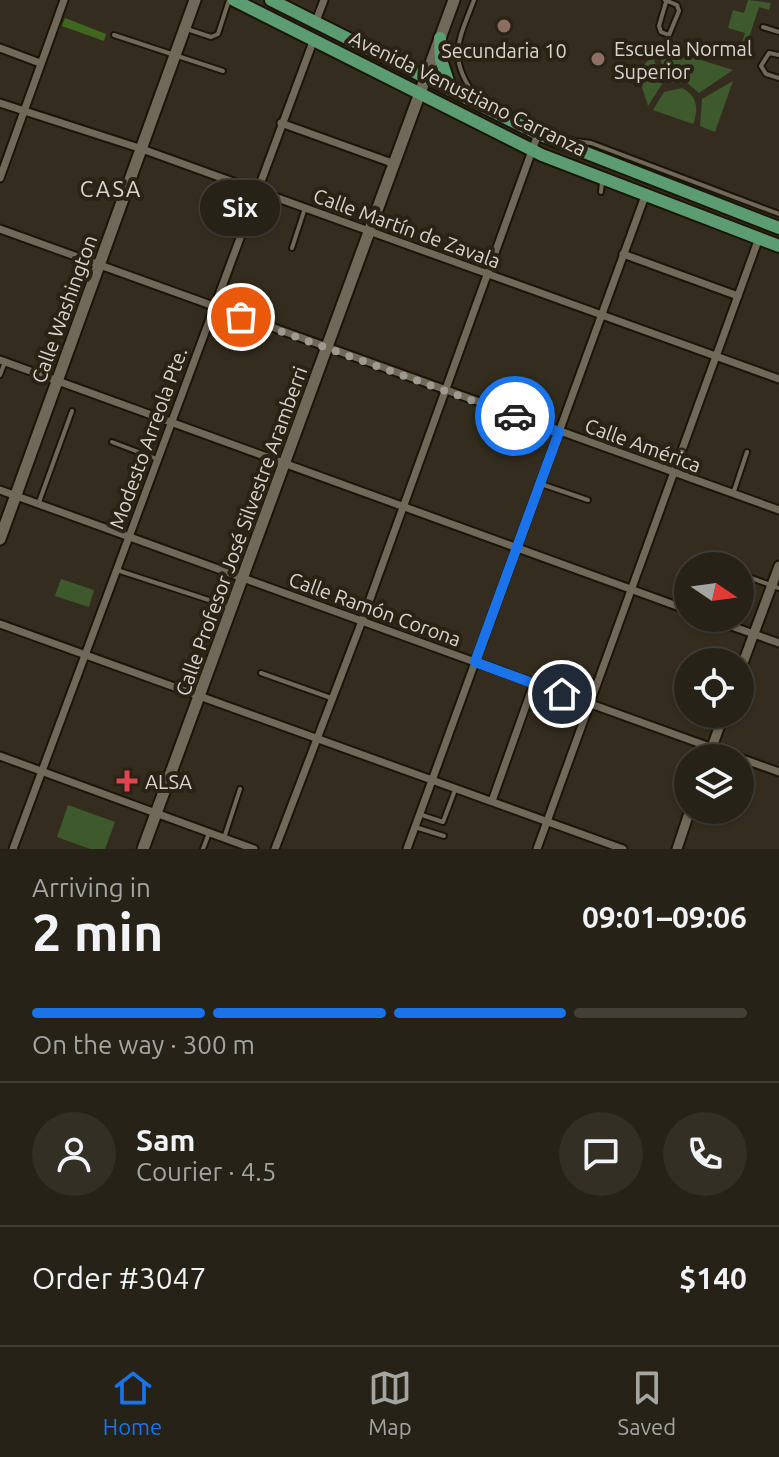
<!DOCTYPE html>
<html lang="en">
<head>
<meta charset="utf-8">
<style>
  body { margin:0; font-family:Ubuntu,sans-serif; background:#332f24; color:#f1f3f6; height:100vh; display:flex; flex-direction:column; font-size:30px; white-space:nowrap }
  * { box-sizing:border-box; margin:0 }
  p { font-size:26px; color:#a4a4a1 }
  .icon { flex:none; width:44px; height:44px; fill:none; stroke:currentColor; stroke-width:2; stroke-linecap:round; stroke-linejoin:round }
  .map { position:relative; height:849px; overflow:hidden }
  .panel { display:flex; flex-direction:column; background:#272217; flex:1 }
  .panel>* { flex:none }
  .needle { width:52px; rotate:103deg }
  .tools { position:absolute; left:674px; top:552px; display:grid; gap:16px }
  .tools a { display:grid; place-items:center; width:80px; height:80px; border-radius:50%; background:#272217; box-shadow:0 2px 6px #0004,0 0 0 2px #433f36; font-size:40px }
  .pin { position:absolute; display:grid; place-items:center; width:68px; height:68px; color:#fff; margin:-34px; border:4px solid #fff; border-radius:50%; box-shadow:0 2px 8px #0007 }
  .courier { position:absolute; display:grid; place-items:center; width:80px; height:80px; margin:-40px; border:6px solid #1a73e8; border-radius:50%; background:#fff; color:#222; box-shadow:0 2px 10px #0007 }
  .bubble { position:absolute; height:56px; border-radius:28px; background:#272217; box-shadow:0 2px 6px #0004,0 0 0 2px #433f36; font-size:26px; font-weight:700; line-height:56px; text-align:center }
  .summary em { font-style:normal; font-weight:700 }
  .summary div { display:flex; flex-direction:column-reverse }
  .summary { display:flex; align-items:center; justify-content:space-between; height:136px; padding:0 32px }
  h1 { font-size:52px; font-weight:700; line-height:60px }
  .bar { display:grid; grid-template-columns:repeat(4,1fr); gap:12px 8px; align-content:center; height:96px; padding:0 32px }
  .bar i { height:10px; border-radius:6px; background:#433f36 }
  .bar .on { background:#1a73e8 }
  .bar p { grid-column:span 4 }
  .line { display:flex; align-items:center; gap:20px; padding:0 32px; border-top:2px solid #433f36 }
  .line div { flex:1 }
  .round { display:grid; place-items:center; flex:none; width:84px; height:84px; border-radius:42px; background:#332f24 }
  .tab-bar { display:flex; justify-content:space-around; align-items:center; height:112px; border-top:2px solid #433f36; background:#272217; font-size:22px; color:#a4a4a1 }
  .tab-bar a { display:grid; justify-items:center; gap:4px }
  .tab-bar .on { color:#1a73e8 }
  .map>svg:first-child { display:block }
</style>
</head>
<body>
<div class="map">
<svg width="779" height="849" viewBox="0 0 779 849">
  <rect width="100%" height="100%" fill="#342d1f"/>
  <!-- green -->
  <g fill="#3e592b">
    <polygon points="748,0 771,3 769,10 759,7 746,47 741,46 745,33 728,28 733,10 744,13"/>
    <polygon points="656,46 733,70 699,93 686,82 668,83"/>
    <polygon points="653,56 662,84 648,106 637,71"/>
    <polygon points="733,81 715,132 700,126 702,99"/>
    <path d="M682 88C697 95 699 109 693 124L653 110 664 92Z"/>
    <polygon points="61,579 94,590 89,607 55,596"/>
    <polygon points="68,805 115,822 105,849 90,849 57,837"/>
  </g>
  <!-- forest -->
  <polygon fill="#3f671d" points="65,18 106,34 104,41 62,26"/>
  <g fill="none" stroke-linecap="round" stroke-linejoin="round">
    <!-- service casing -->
    <g stroke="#1b1508" stroke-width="8">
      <g id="service">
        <path d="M474 0C458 42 447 58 476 97"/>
        <polyline points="665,0 677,5 679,11 669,35 661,32 659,26 666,2"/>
        <polyline points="763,27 779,32"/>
        <polyline points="187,29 211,37 218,34 229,0"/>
        <polyline points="114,35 223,71"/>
        <polyline points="779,55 769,53 761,66 766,74 779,78"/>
        <polyline points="567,140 591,143 779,214"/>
        <polyline points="601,192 602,182"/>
        <polyline points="292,248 305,208"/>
        <polyline points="0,375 5,362"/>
        <polyline points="112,442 157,459"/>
        <polyline points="541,484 588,500"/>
        <polyline points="733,494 747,452"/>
        <polyline points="39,502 72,411"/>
        <polyline points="117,570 230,607"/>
        <polyline points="740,574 779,588"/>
        <polyline points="261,673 331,698"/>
        <polyline points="419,814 443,822 455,790"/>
        <polyline points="415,827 444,836"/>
        <polyline points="224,838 240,789"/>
        <polyline points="203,849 209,833"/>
      </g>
    </g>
    <!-- minor casing -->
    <g stroke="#1b1508" stroke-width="11">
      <g id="minor">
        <polyline points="316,21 324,0"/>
        <polyline points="0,48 40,63"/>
        <polyline points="0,103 142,149 779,379"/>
        <polyline points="281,123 392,163"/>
        <polyline points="0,178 64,0"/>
        <polyline points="0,229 779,510"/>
        <polyline points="623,254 738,296"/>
        <polyline points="0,360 688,610"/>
        <polyline points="0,490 740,758"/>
        <polyline points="709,618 779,643"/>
        <polyline points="0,624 623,849"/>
        <polyline points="0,756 254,849"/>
        <polyline points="740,758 779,772"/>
        <polyline points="492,801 534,683"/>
        <polyline points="13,849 314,39"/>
        <polyline points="275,849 362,621 538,134"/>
        <polyline points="407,849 645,196"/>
        <polyline points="537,849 759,238"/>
      </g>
    </g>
    <!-- tertiary casing -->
    <g stroke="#1b1508" stroke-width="13">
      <g id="tertiary">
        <polyline points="740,671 779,566"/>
        <polyline points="708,758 724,714"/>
        <polyline points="677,849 690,810"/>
      </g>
    </g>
    <!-- secondary casing -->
    <g stroke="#1b1508" stroke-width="15">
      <g id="secondary">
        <polyline points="0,539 195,0"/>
        <polyline points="143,849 454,0"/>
      </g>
    </g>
    <!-- primary casing -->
    <g stroke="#1b1508" stroke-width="16">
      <g id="primary">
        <polyline points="234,0 542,155 779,246"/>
        <polyline points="271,0 538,134 779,228"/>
        <polyline points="440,38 441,60 451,90"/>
      </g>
    </g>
    <!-- service -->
    <use href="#service" stroke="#706859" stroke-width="4"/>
    <!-- minor -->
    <use href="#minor" stroke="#706859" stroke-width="7"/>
    <!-- tertiary -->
    <use href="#tertiary" stroke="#706859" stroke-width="9"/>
    <!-- secondary -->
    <use href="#secondary" stroke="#706859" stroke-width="11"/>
    <!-- primary -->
    <use href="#primary" stroke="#5c9c72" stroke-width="12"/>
  </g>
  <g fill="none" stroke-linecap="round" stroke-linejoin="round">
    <!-- done -->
    <polyline stroke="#9f9a8f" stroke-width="8" stroke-dasharray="0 14.4" points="241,317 515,416"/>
    <!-- route -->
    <polyline stroke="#1a73e8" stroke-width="10" points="515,416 559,432 475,662 562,694"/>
  </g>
  <!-- markers -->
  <g fill="#8d6e63" stroke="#2a2315" stroke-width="3">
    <circle cx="504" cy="26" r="8"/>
    <circle cx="598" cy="59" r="8"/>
  </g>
  <path fill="#e0444e" stroke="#2a2315" stroke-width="3" d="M123 769h8v8h8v8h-8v8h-8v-8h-8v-8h8z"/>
  <g text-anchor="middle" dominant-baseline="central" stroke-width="8" stroke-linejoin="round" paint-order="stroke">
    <!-- poi labels -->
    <g font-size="20" fill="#d9d5cc" stroke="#2a2315" text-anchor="start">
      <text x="614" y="48">Escuela Normal<tspan x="614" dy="23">Superior</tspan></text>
      <text x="504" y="50" text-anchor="middle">Secundaria 10</text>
      <text x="145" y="781">ALSA</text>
    </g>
    <!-- street labels -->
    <g font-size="20" fill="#d9d5cc" stroke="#2a2315">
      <text transform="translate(468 93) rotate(26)">Avenida Venustiano Carranza</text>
      <text transform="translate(407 228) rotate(20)">Calle Martín de Zavala</text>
      <text transform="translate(64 309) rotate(-70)">Calle Washington</text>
      <text transform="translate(148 438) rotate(-70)">Modesto Arreola Pte.</text>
      <text transform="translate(643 445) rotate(20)">Calle América</text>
      <text transform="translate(241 531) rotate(-70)">Calle Profesor José Silvestre Aramberri</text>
      <text transform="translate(375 609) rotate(20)">Calle Ramón Corona</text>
    </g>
    <!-- neighbourhood labels -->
    <g font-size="22" letter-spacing="2" fill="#d9d5cc" stroke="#2a2315">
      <text x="111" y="188">CASA</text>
    </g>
  </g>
</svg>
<div class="tools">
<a><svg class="needle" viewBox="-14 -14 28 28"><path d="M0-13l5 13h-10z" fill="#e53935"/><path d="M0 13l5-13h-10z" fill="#a4a4a1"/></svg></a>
<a><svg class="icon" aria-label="locate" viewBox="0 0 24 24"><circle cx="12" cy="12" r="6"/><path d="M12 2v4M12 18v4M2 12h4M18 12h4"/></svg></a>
<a><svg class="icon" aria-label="layers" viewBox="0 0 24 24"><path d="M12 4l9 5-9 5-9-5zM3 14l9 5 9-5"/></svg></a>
</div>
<div class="pin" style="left:241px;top:317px;background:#ea580c"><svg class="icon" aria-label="bag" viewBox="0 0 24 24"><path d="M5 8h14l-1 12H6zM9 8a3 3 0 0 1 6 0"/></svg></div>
<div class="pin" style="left:562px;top:694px;background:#1f2937"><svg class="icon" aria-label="home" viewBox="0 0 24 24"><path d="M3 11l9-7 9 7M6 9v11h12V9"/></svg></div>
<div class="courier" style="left:515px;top:416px"><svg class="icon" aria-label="car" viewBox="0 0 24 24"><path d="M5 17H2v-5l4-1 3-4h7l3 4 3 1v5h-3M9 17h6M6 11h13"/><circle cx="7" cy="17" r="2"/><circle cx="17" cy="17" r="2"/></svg></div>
<div class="bubble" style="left:200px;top:180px;width:80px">Six</div>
</div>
<section class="panel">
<div class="summary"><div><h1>2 min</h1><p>Arriving in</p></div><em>09:01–09:06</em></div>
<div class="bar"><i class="on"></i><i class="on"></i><i class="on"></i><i></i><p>On the way · 300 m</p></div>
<div class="line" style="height:144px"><a class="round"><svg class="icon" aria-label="person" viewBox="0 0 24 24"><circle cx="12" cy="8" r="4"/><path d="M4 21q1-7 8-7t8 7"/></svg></a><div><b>Sam</b><p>Courier · 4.5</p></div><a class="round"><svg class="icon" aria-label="chat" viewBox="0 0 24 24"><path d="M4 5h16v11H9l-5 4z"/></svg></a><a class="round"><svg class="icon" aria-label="phone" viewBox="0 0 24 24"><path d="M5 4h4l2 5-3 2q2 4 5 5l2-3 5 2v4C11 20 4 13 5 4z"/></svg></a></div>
<div class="line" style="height:104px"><div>Order #3047</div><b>$140</b></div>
</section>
<nav class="tab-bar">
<a class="on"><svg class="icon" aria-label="home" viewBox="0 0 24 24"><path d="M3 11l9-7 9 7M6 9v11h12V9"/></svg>Home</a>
<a><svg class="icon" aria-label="map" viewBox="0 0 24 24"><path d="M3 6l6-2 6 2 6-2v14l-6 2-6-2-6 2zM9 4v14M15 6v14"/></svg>Map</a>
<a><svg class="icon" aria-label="saved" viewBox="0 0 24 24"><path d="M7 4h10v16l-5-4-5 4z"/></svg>Saved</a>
</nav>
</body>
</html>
